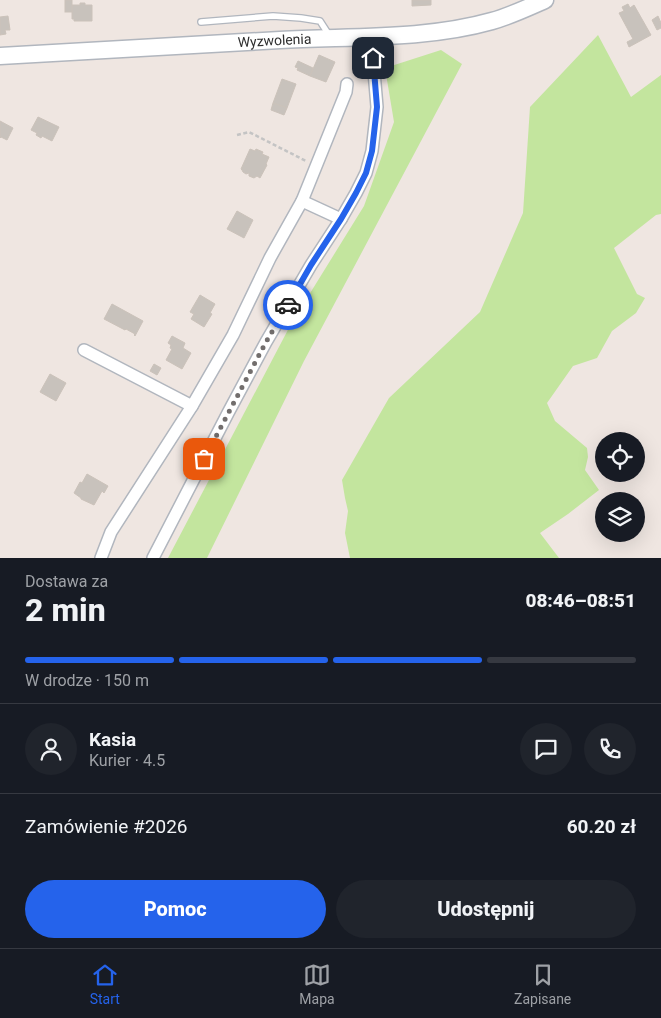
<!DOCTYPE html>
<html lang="pl">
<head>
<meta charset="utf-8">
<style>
  body { margin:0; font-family:Roboto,sans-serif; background:#20242c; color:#f1f3f6; height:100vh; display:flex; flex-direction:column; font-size:19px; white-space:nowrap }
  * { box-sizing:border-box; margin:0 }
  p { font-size:16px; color:#9ea1a6 }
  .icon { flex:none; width:28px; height:28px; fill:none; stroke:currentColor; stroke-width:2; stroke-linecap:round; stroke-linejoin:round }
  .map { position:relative; height:558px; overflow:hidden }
  .drawer { display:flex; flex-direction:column; background:#171b24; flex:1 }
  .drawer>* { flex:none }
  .tools { position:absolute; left:595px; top:432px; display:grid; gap:10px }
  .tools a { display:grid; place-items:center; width:50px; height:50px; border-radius:50%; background:#171b24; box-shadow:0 5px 20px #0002; font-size:25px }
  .pin { position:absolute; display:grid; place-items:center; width:42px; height:42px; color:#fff; margin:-21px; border-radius:10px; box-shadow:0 2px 8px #0006 }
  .courier { position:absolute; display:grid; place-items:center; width:50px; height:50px; margin:-25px; border:4px solid #2563eb; border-radius:50%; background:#fff; color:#222; box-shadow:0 1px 6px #0007 }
  .overview em { font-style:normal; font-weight:800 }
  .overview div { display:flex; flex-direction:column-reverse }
  .overview { display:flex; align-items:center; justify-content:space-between; height:85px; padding:0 25px }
  h1 { font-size:32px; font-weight:800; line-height:38px }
  .bar { display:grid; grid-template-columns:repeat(4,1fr); gap:8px 5px; align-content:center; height:60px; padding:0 25px }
  .bar i { height:6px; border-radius:4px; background:#363941 }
  .bar .selected { background:#2563eb }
  .bar p { grid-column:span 4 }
  .line { display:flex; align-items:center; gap:12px; padding:0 25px; border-top:1px solid #363941 }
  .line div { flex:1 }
  .round { display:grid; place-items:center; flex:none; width:52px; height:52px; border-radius:26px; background:#20242c }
  .button { display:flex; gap:10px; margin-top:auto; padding:10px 25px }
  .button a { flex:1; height:58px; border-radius:30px; background:#2563eb; color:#fff; font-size:20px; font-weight:800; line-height:58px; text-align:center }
  .button a+a { background:#20242c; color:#f1f3f6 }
  .menu { display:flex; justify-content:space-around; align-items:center; height:70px; border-top:1px solid #363941; background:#171b24; font-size:14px; color:#9ea1a6 }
  .menu a { display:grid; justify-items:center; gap:2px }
  .menu .selected { color:#2563eb }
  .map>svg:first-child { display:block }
</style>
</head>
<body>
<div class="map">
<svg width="661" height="558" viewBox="0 0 661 558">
  <rect width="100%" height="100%" fill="#efe6e1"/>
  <!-- green -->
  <g fill="#c3e59e">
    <polygon points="598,35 631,97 661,75 661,214 656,215 614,248 637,294 645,298 636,313 612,331 597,358 573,366 547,403 555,421 587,448 588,457 585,470 599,490 568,514 540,533 559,558 350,558 345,533 348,511 345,498 342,480 389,398 480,312 523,213 530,107"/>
    <polygon points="441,50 462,64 304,361 207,558 168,558 291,324 364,206 394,122 385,68"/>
  </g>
  <!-- building -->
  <g fill="#c8c2bc" stroke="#cbc2ba">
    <rect x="65" y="0" width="7" height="12"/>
    <polygon points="412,0 431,0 431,5 412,6"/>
    <polygon points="80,3 85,3 85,5 92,5 92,21 74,21 74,19 72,19 72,5 80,5"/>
    <polygon points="628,4 630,8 634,5 651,35 629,47 627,42 633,39 619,13 624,11 622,7"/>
    <polygon points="8,16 10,30 5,30 6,34 0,35 0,17"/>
    <polygon points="658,16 661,23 661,28 657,30 652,20"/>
    <polygon points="319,55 335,62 326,82 310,76"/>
    <polygon points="298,61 313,68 310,76 297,70 298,68 295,67"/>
    <polygon points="282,79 296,84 287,108 273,103"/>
    <polygon points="273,103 287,108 284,115 271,110"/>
    <polygon points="38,117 59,127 52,141 42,136 41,138 36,135 37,133 31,130"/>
    <polygon points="0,121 13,128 7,140 1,137 0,138"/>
    <polygon points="250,149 255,151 256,149 263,152 262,154 269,157 266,164 267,165 260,178 257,176 254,178 249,176 249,173 246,174 243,172 242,170 241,169"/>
    <polygon points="237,211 253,220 244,238 227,229"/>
    <polygon points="200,295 215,304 210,313 212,314 204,327 191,319 194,314 190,312"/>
    <polygon points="112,304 143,321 135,336 134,335 135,334 126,329 125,330 104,319"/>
    <polygon points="172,336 185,343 183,348 191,353 182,369 166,360 172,349 170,348 171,345 168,343"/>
    <polygon points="154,364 161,368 157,375 150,371"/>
    <polygon points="50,374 66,383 56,401 40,392"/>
    <polygon points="87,474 108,486 104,493 102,491 94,505 81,499 81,498 74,493 80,482 82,483"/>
  </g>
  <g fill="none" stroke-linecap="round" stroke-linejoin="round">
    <!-- lane casing -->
    <g stroke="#b1b6be" stroke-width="8">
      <polyline id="lane" points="201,22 273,16 301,18 320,21 329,35"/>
    </g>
    <!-- street casing -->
    <g stroke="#b1b6be" stroke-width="14">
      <g id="street">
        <polyline points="302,201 346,92 347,84"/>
        <polyline points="84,350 192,406 111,532 101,558"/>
        <polyline points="192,406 233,335 270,258 302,201 341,219"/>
        <polyline points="153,558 228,413 266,342 311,265 341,219 356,193 366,173 372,151 377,107 371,36"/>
      </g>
    </g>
    <!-- secondary casing -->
    <g stroke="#b1b6be" stroke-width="19">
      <g id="secondary">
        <path id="s1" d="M0 56C93 51 187 45 280 40 349 36 425 40 492 21 510 16 527 8 545 0"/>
      </g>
    </g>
    <!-- path -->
    <g stroke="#c4c4c4" stroke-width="2.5" stroke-dasharray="4 2.5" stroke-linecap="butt">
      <polyline points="382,57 391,56"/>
      <polyline points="237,135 249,132 306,161"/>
    </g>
    <!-- lane -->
    <use href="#lane" stroke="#fff" stroke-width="5.5"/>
    <!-- street -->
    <use href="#street" stroke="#fff" stroke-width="11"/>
    <!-- secondary -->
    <use href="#secondary" stroke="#fff" stroke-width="16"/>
  </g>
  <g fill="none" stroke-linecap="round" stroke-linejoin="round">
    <!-- done -->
    <polyline stroke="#726e6d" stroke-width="5" stroke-dasharray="0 9" points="204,459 266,342 288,305"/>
    <!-- route -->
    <polyline stroke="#2563eb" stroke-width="6" points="288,305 311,265 341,219 356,193 366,173 372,151 377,107 373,58"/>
  </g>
  <g text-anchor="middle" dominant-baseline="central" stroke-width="5" stroke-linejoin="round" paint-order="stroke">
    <!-- street labels -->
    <g font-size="14" fill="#2e2e2e" stroke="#fff">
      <text stroke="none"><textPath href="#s1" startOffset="275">Wyzwolenia</textPath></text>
    </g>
  </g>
</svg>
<div class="tools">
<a><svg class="icon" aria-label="locate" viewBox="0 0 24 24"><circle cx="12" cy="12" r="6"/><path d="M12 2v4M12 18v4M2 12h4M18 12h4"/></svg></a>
<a><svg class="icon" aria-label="layers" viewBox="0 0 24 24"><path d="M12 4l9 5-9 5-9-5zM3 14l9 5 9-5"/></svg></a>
</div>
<div class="pin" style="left:204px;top:459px;background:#ea580c"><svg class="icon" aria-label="bag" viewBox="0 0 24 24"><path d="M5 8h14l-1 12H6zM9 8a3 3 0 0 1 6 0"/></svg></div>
<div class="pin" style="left:373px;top:58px;background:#1f2937"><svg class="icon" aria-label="home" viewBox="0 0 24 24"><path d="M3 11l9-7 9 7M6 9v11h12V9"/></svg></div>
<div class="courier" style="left:288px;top:305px"><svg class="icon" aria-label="car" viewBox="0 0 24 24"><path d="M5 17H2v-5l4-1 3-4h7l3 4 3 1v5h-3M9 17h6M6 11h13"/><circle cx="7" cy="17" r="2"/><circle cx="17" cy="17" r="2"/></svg></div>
</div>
<section class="drawer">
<div class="overview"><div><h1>2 min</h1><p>Dostawa za</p></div><em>08:46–08:51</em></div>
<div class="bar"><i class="selected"></i><i class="selected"></i><i class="selected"></i><i></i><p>W drodze · 150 m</p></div>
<div class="line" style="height:90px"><a class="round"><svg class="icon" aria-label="person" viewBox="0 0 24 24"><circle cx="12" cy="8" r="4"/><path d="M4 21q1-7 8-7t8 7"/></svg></a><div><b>Kasia</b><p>Kurier · 4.5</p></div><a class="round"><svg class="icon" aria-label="chat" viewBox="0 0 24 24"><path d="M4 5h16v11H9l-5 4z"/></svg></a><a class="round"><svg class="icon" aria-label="phone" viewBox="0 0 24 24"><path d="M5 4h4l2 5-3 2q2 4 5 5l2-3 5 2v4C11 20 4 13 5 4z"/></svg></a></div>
<div class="line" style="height:65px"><div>Zamówienie #2026</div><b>60.20 zł</b></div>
<div class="button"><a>Pomoc</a><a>Udostępnij</a></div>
</section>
<nav class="menu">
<a class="selected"><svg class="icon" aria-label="home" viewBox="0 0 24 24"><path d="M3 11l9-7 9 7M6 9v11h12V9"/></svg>Start</a>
<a><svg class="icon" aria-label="map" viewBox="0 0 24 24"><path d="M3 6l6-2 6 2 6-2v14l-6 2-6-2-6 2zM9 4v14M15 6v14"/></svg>Mapa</a>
<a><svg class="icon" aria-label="saved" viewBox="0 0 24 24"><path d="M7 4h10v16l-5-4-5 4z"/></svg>Zapisane</a>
</nav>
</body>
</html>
